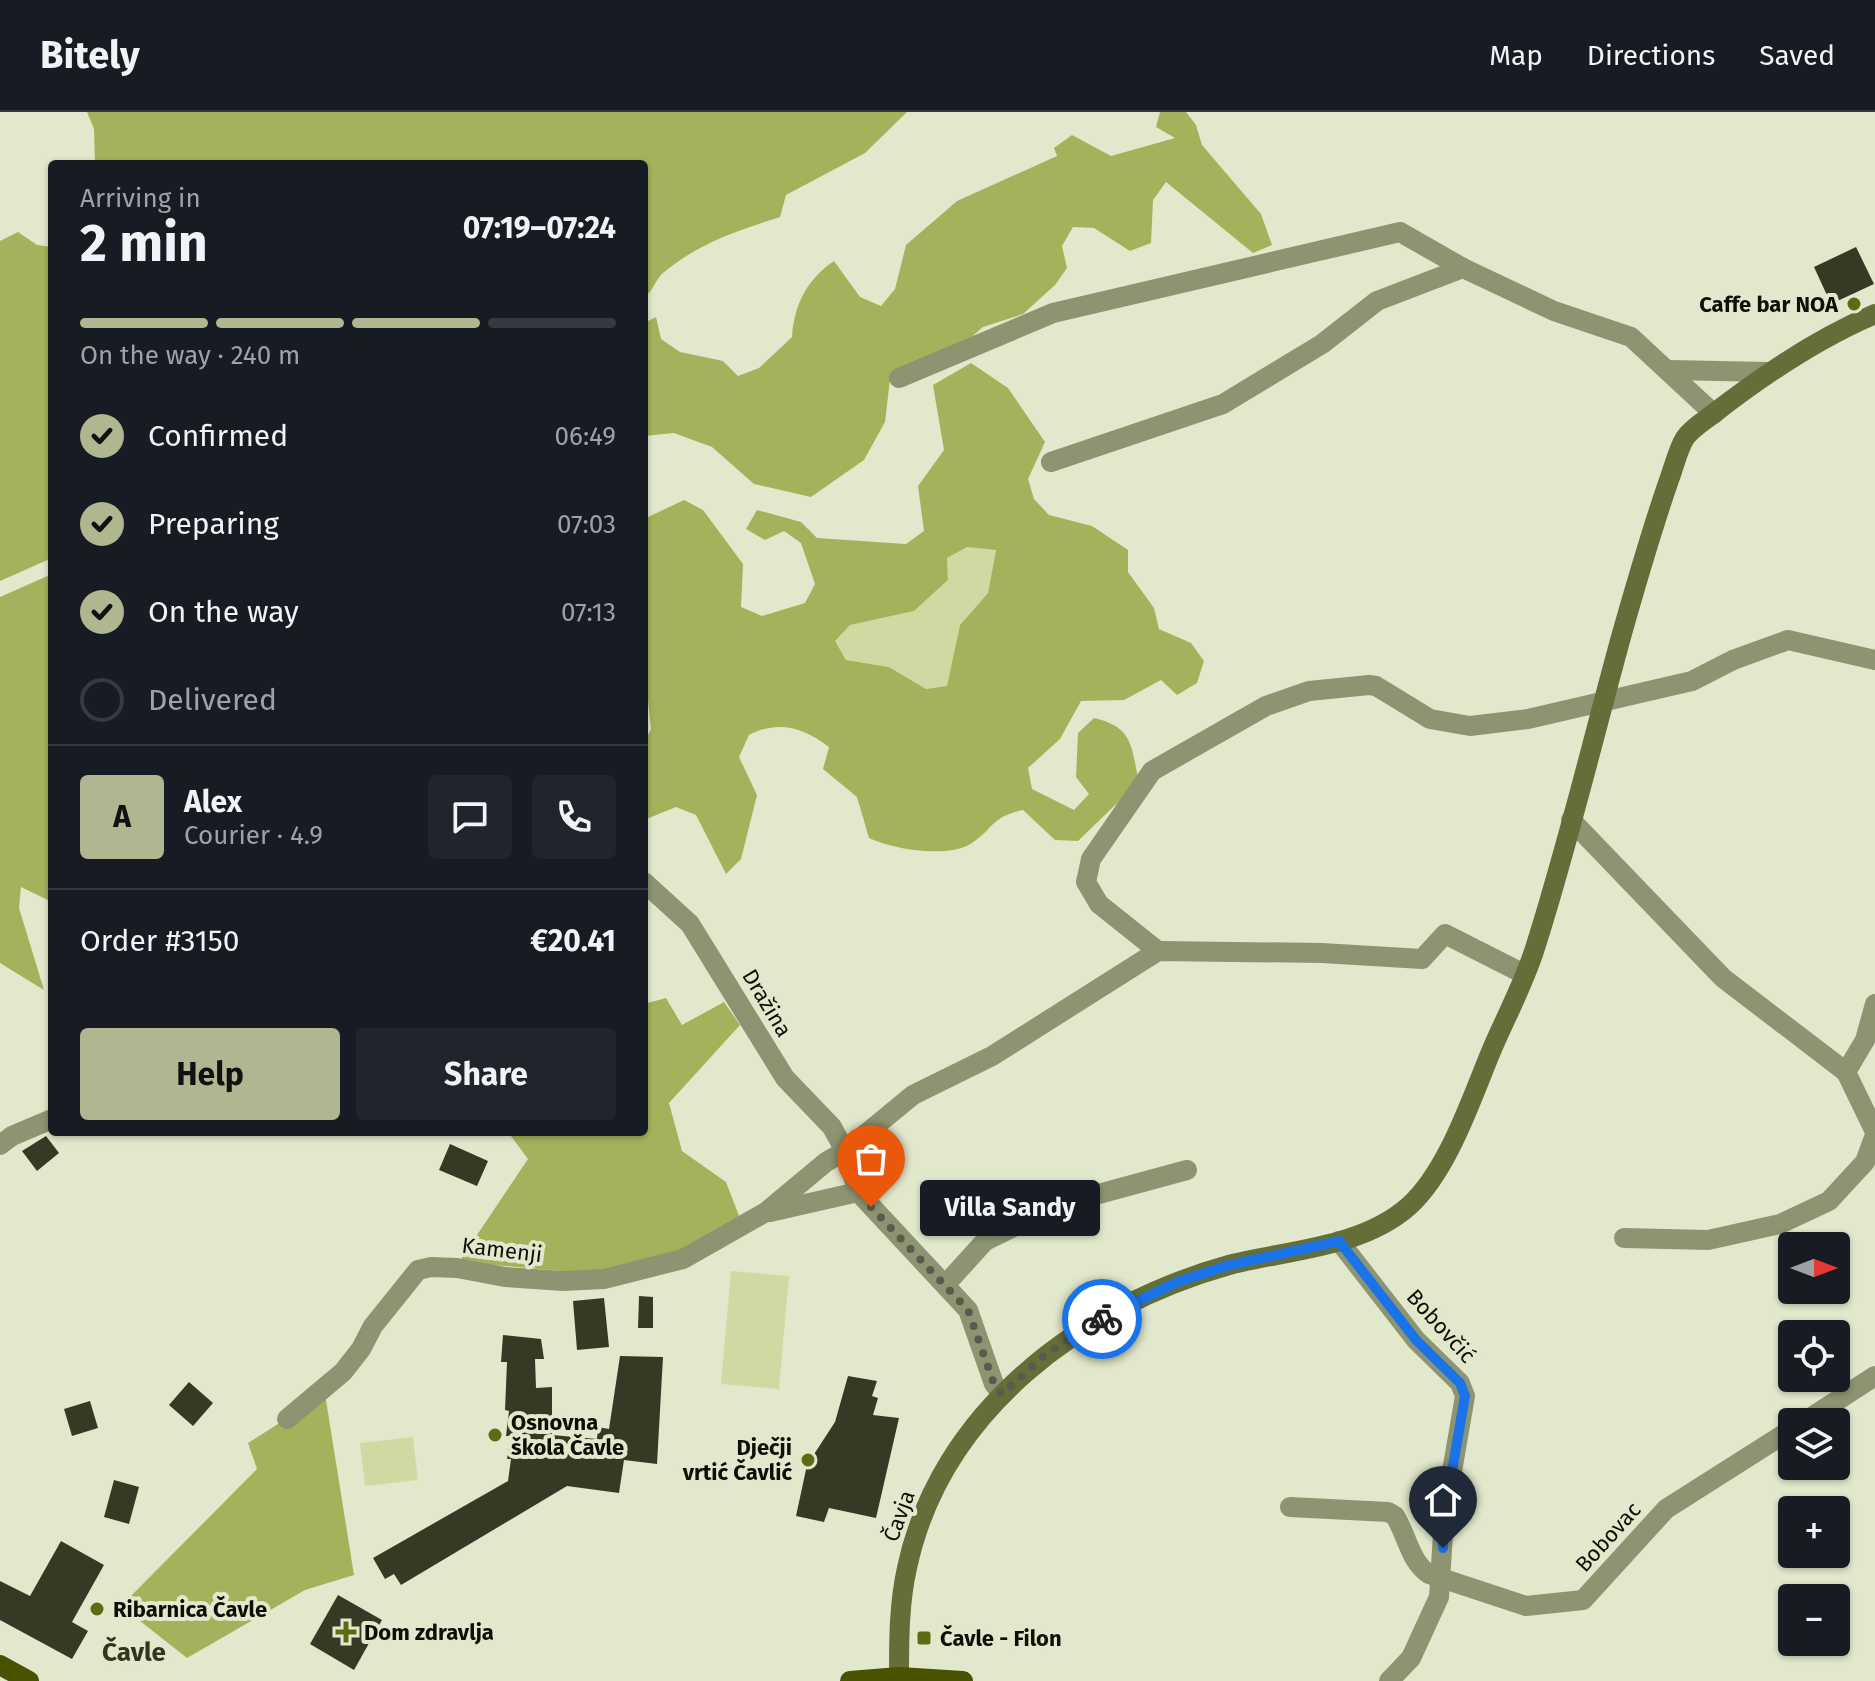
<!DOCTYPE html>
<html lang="en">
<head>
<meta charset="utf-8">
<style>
  body { margin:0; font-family:"Fira Sans",sans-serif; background:#20242c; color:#f1f3f6; height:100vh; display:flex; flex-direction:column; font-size:30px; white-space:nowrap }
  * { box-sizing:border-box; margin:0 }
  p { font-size:26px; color:#9ea1a6 }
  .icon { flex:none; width:44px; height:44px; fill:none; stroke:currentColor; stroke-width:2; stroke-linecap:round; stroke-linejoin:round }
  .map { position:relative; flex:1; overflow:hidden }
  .side { position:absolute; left:48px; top:48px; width:600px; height:976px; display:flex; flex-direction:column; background:#171b24; border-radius:8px; box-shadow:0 2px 6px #0004 }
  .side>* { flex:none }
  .needle { width:52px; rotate:90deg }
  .controls { position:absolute; left:1778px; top:1120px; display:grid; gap:16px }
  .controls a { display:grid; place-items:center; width:72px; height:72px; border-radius:8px; background:#171b24; box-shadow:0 2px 6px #0004; font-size:40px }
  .pin { position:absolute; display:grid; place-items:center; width:68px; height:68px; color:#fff; margin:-82px -34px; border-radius:50% 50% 50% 0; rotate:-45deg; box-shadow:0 0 8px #0007 }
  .pin .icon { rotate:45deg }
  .courier { position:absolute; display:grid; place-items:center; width:80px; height:80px; margin:-40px; border:6px solid #1a73e8; border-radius:50%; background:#fff; color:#222; box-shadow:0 2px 10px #0007 }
  .bubble { position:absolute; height:56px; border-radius:8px; background:#171b24; box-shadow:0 2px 6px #0004; font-size:26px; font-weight:700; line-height:56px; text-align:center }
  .summary em { font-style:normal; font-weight:700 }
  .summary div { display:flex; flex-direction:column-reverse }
  .summary { display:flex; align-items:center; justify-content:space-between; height:136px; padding:0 32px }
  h1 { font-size:52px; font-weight:700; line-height:60px }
  .bar { display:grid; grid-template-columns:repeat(4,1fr); gap:12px 8px; align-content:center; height:96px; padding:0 32px }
  .bar i { height:10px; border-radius:6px; background:#363941 }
  .bar .on { background:#afb690 }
  .bar p { grid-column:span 4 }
  .line { display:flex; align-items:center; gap:20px; padding:0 32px; border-top:2px solid #363941 }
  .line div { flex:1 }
  .round { display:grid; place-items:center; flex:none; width:84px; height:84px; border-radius:8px; background:#20242c }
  ol { padding:0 32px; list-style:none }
  li { display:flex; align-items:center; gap:24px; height:88px }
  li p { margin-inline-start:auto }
  li .icon { padding:8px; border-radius:50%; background:#afb690; color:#111; stroke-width:4 }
  li:last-child { color:#9ea1a6 }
  li i { width:44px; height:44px; border:4px solid #363941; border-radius:50% }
  .button { display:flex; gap:16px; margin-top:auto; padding:16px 32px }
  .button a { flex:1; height:92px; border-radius:8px; background:#afb690; color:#111; font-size:32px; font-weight:700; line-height:92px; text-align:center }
  .button a+a { background:#20242c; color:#f1f3f6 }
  header { display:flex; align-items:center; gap:48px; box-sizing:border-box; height:112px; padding:0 40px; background:#171b24; border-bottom:2px solid #363941 }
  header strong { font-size:38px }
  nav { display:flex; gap:44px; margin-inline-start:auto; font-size:28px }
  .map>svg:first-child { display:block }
</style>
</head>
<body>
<header>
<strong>Bitely</strong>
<nav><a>Map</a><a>Directions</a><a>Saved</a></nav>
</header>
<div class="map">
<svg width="1875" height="1569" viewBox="0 0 1875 1569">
  <rect width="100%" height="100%" fill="#e2e8cc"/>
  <!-- green -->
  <g fill="#cfdaa3">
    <polygon points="967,435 996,438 988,481 960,513 947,574 926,577 889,555 846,548 834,529 849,513 914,499 948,468 947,446"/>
    <polygon points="731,1159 789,1164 779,1277 721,1272"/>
    <polygon points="413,1325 418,1368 365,1374 360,1331"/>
  </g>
  <!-- forest -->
  <g fill="#a4b35b" fill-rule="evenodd">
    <path d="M87 0H907L865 41 786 83 780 105C736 119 699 131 663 161 655 168 653 180 644 185V52H95L94 17Z"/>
    <path d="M1160 0H1186L1196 13 1202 33 1261 102 1272 133 1253 141 1166 70 1153 88 1151 131 1130 139 1094 116 1073 115 1062 134 1067 156 1055 173 1023 202 983 215 932 260 890 267 885 310 864 348 811 385 754 372 712 335 674 321 644 324V211L656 205 661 227 680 240 723 249 738 264 759 256 792 225C794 193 807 167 834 149L860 185 881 194 895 177 906 133 957 89 1057 44 1054 36 1072 23 1111 44 1175 26 1156 15Z"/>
    <polygon points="18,120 37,133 52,135 52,446 0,469 0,129"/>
    <path d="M971 251 1008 276 1045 330 1028 367 1034 387 1049 403 1092 414 1128 438V460L1154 496 1159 517 1191 531 1204 549 1197 571 1177 583 1161 568 1124 588 1081 589 1060 627 1028 656 1032 677 1074 698 1089 682 1076 665 1078 621 1094 606C1134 615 1131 635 1139 670L1078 729 1055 728 1023 698C991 705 995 715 972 731 949 747 892 737 869 726L857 685 823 657 829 635C803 615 778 608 749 623L739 645 757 683 741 747 726 762 696 703 676 695 644 708V631L651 617 644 550V407L684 388 703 398 743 452 741 495 762 504 805 491 815 472 801 431 784 419 765 428 746 417 757 398 801 410 817 426 906 432 924 419 918 374 944 338 933 273ZM967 435 996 438 988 481 960 513 947 574 926 577 889 555 846 548 835 529 850 513 914 499 948 468 947 446Z"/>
    <polygon points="52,462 52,790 21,775 19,796 44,878 0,851 0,485"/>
    <polygon points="666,886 682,913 724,890 740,913 669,991 682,1039 726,1070 741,1109 677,1141 596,1162 459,1150 528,1047 508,1020 644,1020 644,892"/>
    <polygon points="325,1282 354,1463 305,1478 187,1546 121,1494 257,1357 248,1331"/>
  </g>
  <!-- building -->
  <g fill="#363a24">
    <polygon points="1856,135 1874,172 1831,192 1814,155"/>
    <polygon points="46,1024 59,1041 37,1059 22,1039"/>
    <polygon points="450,1032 488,1049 477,1074 439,1058"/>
    <polygon points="639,1184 653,1185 653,1216 638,1216"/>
    <polygon points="604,1186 609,1235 577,1238 573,1189"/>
    <polygon points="503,1223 541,1227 544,1247 535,1247 536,1276 552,1275 552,1323 597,1327 598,1315 609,1317 620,1244 663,1245 657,1352 624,1348 619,1381 567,1374 401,1473 394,1462 385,1467 373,1446 508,1369 511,1347 507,1347 511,1324 506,1324 509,1299 505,1298 507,1250 501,1250"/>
    <polygon points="848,1264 877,1269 872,1284 878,1286 873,1303 899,1306 876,1406 829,1396 824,1410 796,1404 807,1353 835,1310"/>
    <polygon points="189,1270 213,1291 193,1314 169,1293"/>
    <polygon points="90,1289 98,1316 72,1324 64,1297"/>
    <polygon points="114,1368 139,1375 129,1412 104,1405"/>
    <polygon points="61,1429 104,1453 72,1510 88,1519 72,1547 0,1508 0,1469 30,1484"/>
    <polygon points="338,1483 382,1508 354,1558 310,1532"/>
  </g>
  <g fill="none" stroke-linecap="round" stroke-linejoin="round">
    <!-- street -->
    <g stroke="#8d9471" stroke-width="20">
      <polyline points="1670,258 1767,260"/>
      <polyline points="899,266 1053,201 1400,120 1463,156 1554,199 1631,225 1714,302"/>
      <polyline points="1051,350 1223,292 1322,232 1377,189 1463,156"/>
      <polyline points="1571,708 1723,866 1846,960 1875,1020"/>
      <polyline points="1158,839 1099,792 1086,770 1091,747 1152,659 1266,594 1309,579 1369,573 1376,574 1430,607 1470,614 1528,607 1692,569 1733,548 1788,528 1875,548"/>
      <polyline points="1846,960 1865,928 1875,892"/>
      <polyline points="0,1033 12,1024 52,1007"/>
      <polyline points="770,1100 858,1080"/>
      <polyline points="1624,1126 1708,1128 1780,1112 1829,1089 1865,1050 1875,1023"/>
      <polyline points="1339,1129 1416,1228 1460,1271 1465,1284 1444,1406 1439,1485 1411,1546 1389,1569"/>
      <polyline points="946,1172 985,1129 1058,1093 1187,1058"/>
      <polyline points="1002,1282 994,1272 968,1198 858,1080 845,1039 913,983 992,944 1158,839 1322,841 1422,847 1445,822 1524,862"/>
      <polyline points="287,1307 343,1260 361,1237 373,1214 418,1158 431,1155 457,1156 505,1165 563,1169 604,1167 683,1147 766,1100 826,1050 845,1039 832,1015 785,966 690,812 644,770"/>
      <polyline points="1804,1310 1875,1264"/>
      <path d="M1290 1395 1388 1400 1395 1404C1407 1423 1410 1450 1429 1462L1526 1494 1583 1488 1666 1397 1792 1317"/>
    </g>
    <!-- secondary -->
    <path stroke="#646e38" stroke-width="20" d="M899 1565C899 1529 899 1491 907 1456 940 1300 1081 1194 1229 1153 1287 1138 1362 1136 1409 1094 1447 1060 1471 988 1490 942 1505 906 1525 870 1536 833 1568 732 1593 627 1621 525 1636 472 1651 420 1669 368 1674 355 1678 337 1685 326 1691 317 1704 309 1713 302 1763 263 1816 227 1875 202"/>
    <!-- primary -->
    <g stroke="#485200" stroke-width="20">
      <polyline points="0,1553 29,1569"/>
      <polyline points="850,1569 899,1565 963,1569"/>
    </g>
  </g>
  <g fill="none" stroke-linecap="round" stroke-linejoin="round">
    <!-- done -->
    <polyline stroke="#585c4c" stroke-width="8" stroke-dasharray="0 14.4" points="871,1095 968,1198 994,1272 1002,1282 1045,1243 1102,1207"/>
    <!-- route -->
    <polyline stroke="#1a73e8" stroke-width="10" points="1102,1207 1177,1170 1226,1154 1339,1129 1416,1228 1460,1271 1465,1284 1444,1406 1443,1436"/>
  </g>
  <!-- markers -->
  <g fill="#5f6b13" stroke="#e2e8cc" stroke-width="3">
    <circle cx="1854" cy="192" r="8"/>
    <circle cx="495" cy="1323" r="8"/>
    <circle cx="808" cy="1348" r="8"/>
    <circle cx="97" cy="1497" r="8"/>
    <path d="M342 1508h8v8h8v8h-8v8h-8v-8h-8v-8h8z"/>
    <rect x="916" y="1518" width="16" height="16" rx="4"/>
  </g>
  <g text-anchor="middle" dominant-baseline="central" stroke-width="8" stroke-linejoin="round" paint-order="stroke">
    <!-- poi labels -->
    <g font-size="22" font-weight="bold" fill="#0e1007" stroke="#e2e8cc" text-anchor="start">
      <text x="1838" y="192" text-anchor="end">Caffe bar NOA</text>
      <text x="511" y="1310">Osnovna<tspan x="511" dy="25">škola Čavle</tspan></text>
      <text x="792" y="1335" text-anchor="end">Dječji<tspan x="792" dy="25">vrtić Čavlić</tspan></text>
      <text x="113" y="1497">Ribarnica Čavle</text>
      <text x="364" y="1520">Dom zdravlja</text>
      <text x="940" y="1526">Čavle - Filon</text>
    </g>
    <!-- street labels -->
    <g font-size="22" fill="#0e1007" stroke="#e2e8cc">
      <text transform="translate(767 891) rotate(59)">Dražina</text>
      <text transform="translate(502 1138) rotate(7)">Kamenji</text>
      <text transform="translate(1441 1214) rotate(48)">Bobovčić</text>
      <text transform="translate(899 1404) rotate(-70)">Čavja</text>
      <text transform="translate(1608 1425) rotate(-48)">Bobovac</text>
    </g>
    <!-- quarter labels -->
    <g font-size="26" font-weight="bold" fill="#31351f" stroke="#e2e8cc">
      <text x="134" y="1540">Čavle</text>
    </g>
  </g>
</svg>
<div class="controls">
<a><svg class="needle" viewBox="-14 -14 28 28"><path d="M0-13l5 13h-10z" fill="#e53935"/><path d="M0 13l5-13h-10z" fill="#9ea1a6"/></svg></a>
<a><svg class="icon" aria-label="locate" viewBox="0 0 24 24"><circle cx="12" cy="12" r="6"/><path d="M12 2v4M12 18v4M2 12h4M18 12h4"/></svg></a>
<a><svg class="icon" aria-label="layers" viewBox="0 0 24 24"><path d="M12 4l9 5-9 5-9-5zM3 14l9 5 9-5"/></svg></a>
<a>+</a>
<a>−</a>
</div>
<div class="pin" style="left:871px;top:1095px;background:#ea580c"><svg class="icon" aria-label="bag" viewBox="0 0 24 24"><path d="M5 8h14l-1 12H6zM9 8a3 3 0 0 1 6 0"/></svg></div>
<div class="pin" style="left:1443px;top:1436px;background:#1f2937"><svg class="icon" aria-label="home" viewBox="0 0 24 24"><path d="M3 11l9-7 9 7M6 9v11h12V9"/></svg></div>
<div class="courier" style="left:1102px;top:1207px"><svg class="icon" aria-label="bike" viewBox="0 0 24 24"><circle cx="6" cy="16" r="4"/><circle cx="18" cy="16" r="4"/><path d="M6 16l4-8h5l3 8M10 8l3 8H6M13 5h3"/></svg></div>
<div class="bubble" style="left:920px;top:1068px;width:180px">Villa Sandy</div>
<section class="side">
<div class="summary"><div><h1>2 min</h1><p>Arriving in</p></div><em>07:19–07:24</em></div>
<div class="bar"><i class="on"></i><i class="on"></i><i class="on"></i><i></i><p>On the way · 240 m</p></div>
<ol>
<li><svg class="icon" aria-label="check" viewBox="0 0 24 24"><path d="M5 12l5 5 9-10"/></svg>Confirmed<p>06:49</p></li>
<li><svg class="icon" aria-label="check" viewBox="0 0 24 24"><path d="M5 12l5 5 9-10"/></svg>Preparing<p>07:03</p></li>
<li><svg class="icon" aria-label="check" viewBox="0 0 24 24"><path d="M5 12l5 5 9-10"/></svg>On the way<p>07:13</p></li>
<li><i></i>Delivered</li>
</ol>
<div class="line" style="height:144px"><b class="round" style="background:#afb690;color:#111">A</b><div><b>Alex</b><p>Courier · 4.9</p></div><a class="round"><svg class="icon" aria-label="chat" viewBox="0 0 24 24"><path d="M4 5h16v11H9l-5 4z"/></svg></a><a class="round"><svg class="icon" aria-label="phone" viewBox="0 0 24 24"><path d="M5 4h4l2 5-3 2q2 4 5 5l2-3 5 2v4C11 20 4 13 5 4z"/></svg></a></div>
<div class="line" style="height:104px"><div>Order #3150</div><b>€20.41</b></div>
<div class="button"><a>Help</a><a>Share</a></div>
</section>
</div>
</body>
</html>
